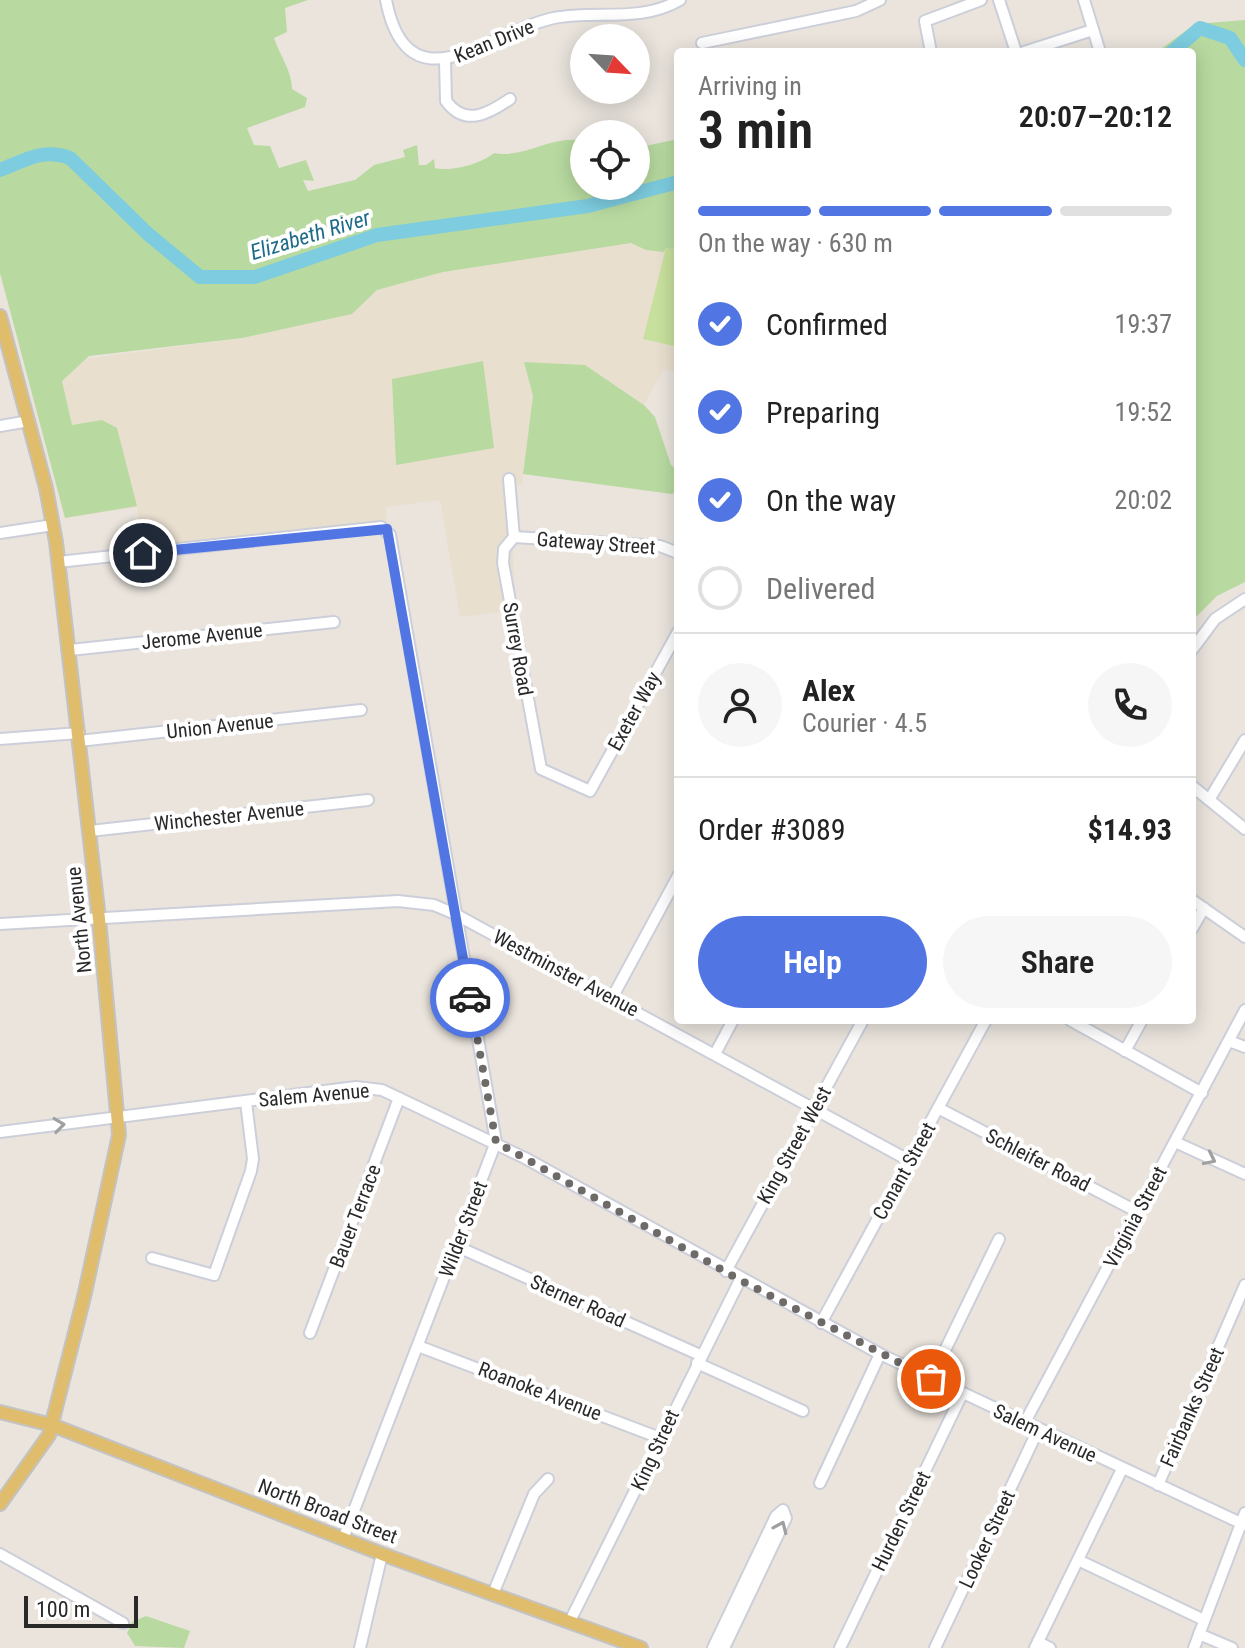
<!DOCTYPE html>
<html lang="en">
<head>
<meta charset="utf-8">
<style>
  body { margin:0; font-family:"Roboto Condensed",sans-serif; background:#f6f6f6; color:#222; height:100vh; display:flex; flex-direction:column; font-size:30px; white-space:nowrap }
  * { box-sizing:border-box; margin:0 }
  p { font-size:26px; color:#767676 }
  .icon { flex:none; width:44px; height:44px; fill:none; stroke:currentColor; stroke-width:2; stroke-linecap:round; stroke-linejoin:round }
  .map { position:relative; flex:1; overflow:hidden }
  .side { position:absolute; left:674px; top:48px; width:522px; height:976px; display:flex; flex-direction:column; background:#fff; border-radius:8px; box-shadow:0 4px 20px #0003 }
  .side>* { flex:none }
  .needle { width:52px; rotate:115deg }
  .buttons { position:absolute; left:570px; top:24px; display:grid; gap:16px }
  .buttons a { display:grid; place-items:center; width:80px; height:80px; border-radius:50%; background:#fff; box-shadow:0 4px 20px #0003; font-size:40px }
  .scale { position:absolute; left:24px; bottom:20px; width:114px; box-sizing:border-box; padding-left:8px; border:4px solid #292929; border-top:0; font-size:22px; line-height:28px; white-space:nowrap; color:#292929; -webkit-text-stroke:6px #fff; paint-order:stroke }
  .pin { position:absolute; display:grid; place-items:center; width:68px; height:68px; color:#fff; margin:-34px; border:4px solid #fff; border-radius:50%; box-shadow:0 2px 8px #0007 }
  .courier { position:absolute; display:grid; place-items:center; width:80px; height:80px; margin:-40px; border:6px solid #5176e3; border-radius:50%; background:#fff; color:#222; box-shadow:0 2px 10px #0007 }
  .head em { font-style:normal; font-weight:600 }
  .head div { display:flex; flex-direction:column-reverse }
  .head { display:flex; align-items:center; justify-content:space-between; height:136px; padding:0 24px }
  h1 { font-size:52px; font-weight:600; line-height:60px }
  .bar { display:grid; grid-template-columns:repeat(4,1fr); gap:12px 8px; align-content:center; height:96px; padding:0 24px }
  .bar i { height:10px; border-radius:6px; background:#e0e0e0 }
  .bar .current { background:#5176e3 }
  .bar p { grid-column:span 4 }
  .line { display:flex; align-items:center; gap:20px; padding:0 24px; border-top:2px solid #e0e0e0 }
  .line div { flex:1 }
  .round { display:grid; place-items:center; flex:none; width:84px; height:84px; border-radius:42px; background:#f6f6f6 }
  ol { padding:0 24px; list-style:none }
  li { display:flex; align-items:center; gap:24px; height:88px }
  li p { margin-inline-start:auto }
  li .icon { padding:8px; border-radius:50%; background:#5176e3; color:#fff; stroke-width:4 }
  li:last-child { color:#767676 }
  li i { width:44px; height:44px; border:4px solid #e0e0e0; border-radius:50% }
  .button { display:flex; gap:16px; margin-top:auto; padding:16px 24px }
  .button a { flex:1; height:92px; border-radius:48px; background:#5176e3; color:#fff; font-size:32px; font-weight:600; line-height:92px; text-align:center }
  .button a+a { background:#f6f6f6; color:#222 }
  .map>svg:first-child { display:block }
</style>
</head>
<body>
<div class="map">
<svg width="1245" height="1648" viewBox="0 0 1245 1648">
  <rect width="100%" height="100%" fill="#eae4dd"/>
  <!-- education -->
  <polygon fill="#e9dfcf" points="631,238 678,246 678,372 663,370 644,405 585,365 524,363 533,396 522,485 511,486 515,610 460,617 440,500 386,507 387,526 142,549 137,507 65,518 25,367 242,338 352,314 377,290 443,272"/>
  <!-- green -->
  <g fill="#b8daa0">
    <path d="M0 0H308L285 8 287 32 274 38C280 56 292 71 292 89L307 98 305 107 247 128 254 145 270 146 279 168 306 160 314 181 303 180 308 191 355 180 374 165 405 157 403 150 417 145 419 165H426L434 159 435 168C451 172 481 164 494 153 525 159 552 134 584 141V186H636V148L678 139V246L676 250 666 248 664 252 646 250 631 243 443 272 377 290 352 314 242 338 89 356 62 381 72 425 102 420 117 428 137 506 65 518 0 273Z"/>
    <polygon points="1245,20 1245,582 1217,596 1192,621 1192,52 1157,52 1195,24"/>
    <polygon points="483,361 494,448 396,465 392,379"/>
    <polygon points="524,362 585,365 644,405 655,417 671,465 678,471 678,491 672,494 523,474 533,396"/>
    <polygon points="146,1616 190,1631 184,1648 135,1646 127,1633 132,1622"/>
  </g>
  <!-- pitch -->
  <polygon fill="#c8e09d" points="666,248 678,251 678,347 643,339"/>
  <g fill="none" stroke-linecap="round" stroke-linejoin="round">
    <!-- river -->
    <g stroke="#7dccdf" stroke-width="14">
      <polyline points="1172,52 1200,28 1230,38 1245,60"/>
      <path d="M0 170C26 160 43 148 70 158L148 234 200 277H255L377 235 588 206 678 182"/>
    </g>
    <!-- minor casing -->
    <g stroke="#cccfd9" stroke-width="14">
      <g id="minor">
        <path d="M386 0C408 113 492 30 554 18 598 10 640 23 680 0"/>
        <polyline points="999,0 1016,52"/>
        <polyline points="1084,0 1100,52"/>
        <polyline points="702,43 856,11 880,0"/>
        <polyline points="931,52 925,21 981,0"/>
        <polyline points="1024,52 1093,30"/>
        <path d="M445 61 446 101C465 127 488 114 510 99"/>
        <polyline points="0,426 29,421"/>
        <polyline points="509,479 514,537 504,549 503,563 541,769 590,791 678,632"/>
        <polyline points="0,533 53,525"/>
        <polyline points="514,537 660,546 678,553"/>
        <polyline points="58,562 381,527 390,535 496,1142 343,1539"/>
        <polyline points="70,650 334,622"/>
        <polyline points="1192,650 1215,619 1245,599"/>
        <polyline points="0,739 79,733"/>
        <polyline points="79,741 361,710"/>
        <polyline points="1192,786 1245,829"/>
        <polyline points="1209,800 1245,740"/>
        <polyline points="90,831 368,800"/>
        <polyline points="1192,900 1245,937"/>
        <polyline points="0,924 398,901 434,905 455,914 910,1161"/>
        <polyline points="1192,929 1204,908"/>
        <polyline points="612,998 678,876"/>
        <polyline points="1070,1020 1202,1093"/>
        <polyline points="1229,1041 1245,1047"/>
        <polyline points="1125,1051 1142,1020"/>
        <polyline points="715,1054 733,1020"/>
        <polyline points="938,1108 1138,1212"/>
        <polyline points="0,1132 356,1087 382,1090 525,1158 880,1354 1245,1525"/>
        <polyline points="1175,1142 1245,1174"/>
        <polyline points="456,1246 700,1355"/>
        <polyline points="152,1258 214,1275 251,1171 253,1159 246,1102"/>
        <polyline points="726,1271 863,1020"/>
        <polyline points="821,1323 986,1020"/>
        <polyline points="310,1333 399,1098"/>
        <polyline points="418,1346 660,1438"/>
        <polyline points="697,1363 803,1411"/>
        <polyline points="931,1379 999,1239"/>
        <polyline points="1024,1424 1245,1010"/>
        <polyline points="820,1483 880,1354"/>
        <polyline points="1158,1485 1245,1285"/>
        <polyline points="0,1554 123,1623"/>
        <polyline points="1078,1560 1204,1620"/>
        <polyline points="493,1594 534,1494 548,1479"/>
        <polyline points="570,1621 740,1280"/>
        <polyline points="1199,1634 1232,1648"/>
        <polyline points="1038,1642 1050,1648"/>
        <polyline points="360,1648 382,1554"/>
        <polyline points="713,1648 776,1516 783,1510 786,1518 724,1648"/>
        <polyline points="840,1648 962,1394"/>
        <polyline points="935,1648 1038,1430"/>
        <polyline points="1035,1648 1122,1469"/>
        <polyline points="1194,1648 1245,1513"/>
      </g>
    </g>
    <!-- major casing -->
    <g stroke="#c3c3c3" stroke-width="16">
      <g id="major">
        <polyline points="0,316 46,488 56,542 99,919 119,1135 84,1297 49,1435 0,1504"/>
        <polyline points="0,1412 52,1425 382,1554 641,1648"/>
      </g>
    </g>
    <!-- minor -->
    <use href="#minor" stroke="#fff" stroke-width="10"/>
    <!-- major -->
    <use href="#major" stroke="#dfbd6d" stroke-width="12"/>
  </g>
  <!-- one-way arrows -->
  <defs><path id="oneway-chevron" d="M-2-3.5L2.5 0L-2 3.5" fill="none" stroke-width="1.6" stroke-linecap="round" stroke-linejoin="round" transform="scale(2)"/></defs>
  <g stroke="#9f9f9f">
    <use href="#oneway-chevron" transform="translate(59 1125) rotate(-7)"/>
    <use href="#oneway-chevron" transform="translate(1210 1159) rotate(26)"/>
    <use href="#oneway-chevron" transform="translate(781 1527) rotate(-66)"/>
  </g>
  <g fill="none" stroke-linecap="round" stroke-linejoin="round">
    <!-- done -->
    <polyline stroke="#6d6a68" stroke-width="8" stroke-dasharray="0 14.4" points="470,998 496,1142 740,1280 931,1379"/>
    <!-- route -->
    <polyline stroke="#5176e3" stroke-width="10" points="143,553 387,529 470,998"/>
  </g>
  <g text-anchor="middle" dominant-baseline="central" stroke-width="8" stroke-linejoin="round" paint-order="stroke">
    <!-- street labels -->
    <g font-size="20" fill="#292929" stroke="#fff">
      <text transform="translate(494 41) rotate(-22)">Kean Drive</text>
      <text transform="translate(596 543) rotate(4)">Gateway Street</text>
      <text transform="translate(202 636) rotate(-6)">Jerome Avenue</text>
      <text transform="translate(518 649) rotate(80)">Surrey Road</text>
      <text transform="translate(634 711) rotate(-61)">Exeter Way</text>
      <text transform="translate(220 726) rotate(-6)">Union Avenue</text>
      <text transform="translate(229 816) rotate(-6)">Winchester Avenue</text>
      <text transform="translate(79 920) rotate(-96)">North Avenue</text>
      <text transform="translate(566 973) rotate(28)">Westminster Avenue</text>
      <text transform="translate(314 1095) rotate(-5)">Salem Avenue</text>
      <text transform="translate(794 1145) rotate(-61)">King Street West</text>
      <text transform="translate(1038 1160) rotate(27)">Schleifer Road</text>
      <text transform="translate(904 1171) rotate(-61)">Conant Street</text>
      <text transform="translate(355 1216) rotate(-69)">Bauer Terrace</text>
      <text transform="translate(1135 1217) rotate(-62)">Virginia Street</text>
      <text transform="translate(463 1229) rotate(-69)">Wilder Street</text>
      <text transform="translate(578 1301) rotate(24)">Sterner Road</text>
      <text transform="translate(540 1391) rotate(21)">Roanoke Avenue</text>
      <text transform="translate(1192 1407) rotate(-66)">Fairbanks Street</text>
      <text transform="translate(1045 1433) rotate(25)">Salem Avenue</text>
      <text transform="translate(655 1450) rotate(-65)">King Street</text>
      <text transform="translate(328 1511) rotate(21)">North Broad Street</text>
      <text transform="translate(901 1521) rotate(-64)">Hurden Street</text>
      <text transform="translate(987 1539) rotate(-65)">Looker Street</text>
    </g>
    <!-- water labels -->
    <g font-size="22" font-style="italic" fill="#1e6b89" stroke="#fff">
      <text transform="translate(310 235) rotate(-17)">Elizabeth River</text>
    </g>
  </g>
</svg>
<div class="buttons">
<a><svg class="needle" viewBox="-14 -14 28 28"><path d="M0-13l5 13h-10z" fill="#e53935"/><path d="M0 13l5-13h-10z" fill="#767676"/></svg></a>
<a><svg class="icon" aria-label="locate" viewBox="0 0 24 24"><circle cx="12" cy="12" r="6"/><path d="M12 2v4M12 18v4M2 12h4M18 12h4"/></svg></a>
</div>
<div class="scale">100 m</div>
<div class="pin" style="left:931px;top:1379px;background:#ea580c"><svg class="icon" aria-label="bag" viewBox="0 0 24 24"><path d="M5 8h14l-1 12H6zM9 8a3 3 0 0 1 6 0"/></svg></div>
<div class="pin" style="left:143px;top:553px;background:#1f2937"><svg class="icon" aria-label="home" viewBox="0 0 24 24"><path d="M3 11l9-7 9 7M6 9v11h12V9"/></svg></div>
<div class="courier" style="left:470px;top:998px"><svg class="icon" aria-label="car" viewBox="0 0 24 24"><path d="M5 17H2v-5l4-1 3-4h7l3 4 3 1v5h-3M9 17h6M6 11h13"/><circle cx="7" cy="17" r="2"/><circle cx="17" cy="17" r="2"/></svg></div>
<section class="side">
<div class="head"><div><h1>3 min</h1><p>Arriving in</p></div><em>20:07–20:12</em></div>
<div class="bar"><i class="current"></i><i class="current"></i><i class="current"></i><i></i><p>On the way · 630 m</p></div>
<ol>
<li><svg class="icon" aria-label="check" viewBox="0 0 24 24"><path d="M5 12l5 5 9-10"/></svg>Confirmed<p>19:37</p></li>
<li><svg class="icon" aria-label="check" viewBox="0 0 24 24"><path d="M5 12l5 5 9-10"/></svg>Preparing<p>19:52</p></li>
<li><svg class="icon" aria-label="check" viewBox="0 0 24 24"><path d="M5 12l5 5 9-10"/></svg>On the way<p>20:02</p></li>
<li><i></i>Delivered</li>
</ol>
<div class="line" style="height:144px"><a class="round"><svg class="icon" aria-label="person" viewBox="0 0 24 24"><circle cx="12" cy="8" r="4"/><path d="M4 21q1-7 8-7t8 7"/></svg></a><div><b>Alex</b><p>Courier · 4.5</p></div><a class="round"><svg class="icon" aria-label="phone" viewBox="0 0 24 24"><path d="M5 4h4l2 5-3 2q2 4 5 5l2-3 5 2v4C11 20 4 13 5 4z"/></svg></a></div>
<div class="line" style="height:104px"><div>Order #3089</div><b>$14.93</b></div>
<div class="button"><a>Help</a><a>Share</a></div>
</section>
</div>
</body>
</html>
